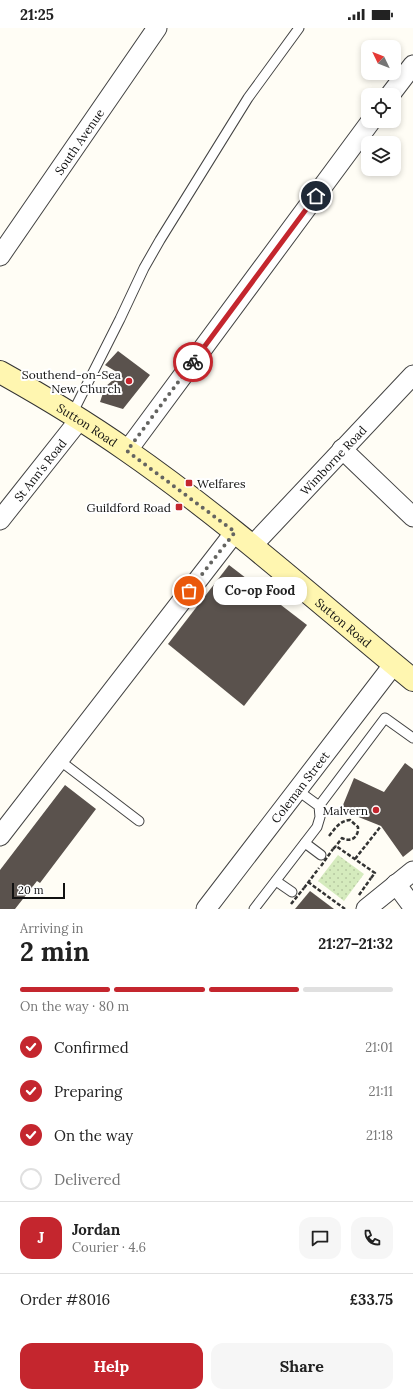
<!DOCTYPE html>
<html lang="en">
<head>
<meta charset="utf-8">
<style>
  body { margin:0; font-family:Lora,serif; background:#f6f6f6; color:#222; height:100vh; display:flex; flex-direction:column; font-size:15px; white-space:nowrap }
  * { box-sizing:border-box; margin:0 }
  p { font-size:13px; color:#767676 }
  .icon { flex:none; width:22px; height:22px; fill:none; stroke:currentColor; stroke-width:2; stroke-linecap:round; stroke-linejoin:round }
  .map { position:relative; height:881px; overflow:hidden }
  .side { display:flex; flex-direction:column; background:#fff; flex:1 }
  .side>* { flex:none }
  .needle { width:26px; rotate:313deg }
  .tools { position:absolute; left:361px; top:12px; display:grid; gap:8px }
  .tools a { display:grid; place-items:center; width:40px; height:40px; border-radius:8px; background:#fff; box-shadow:0 2px 6px #0003; font-size:20px }
  .scale { position:absolute; left:12px; bottom:10px; width:53px; box-sizing:border-box; padding-left:4px; border:2px solid #111; border-top:0; font-size:11px; line-height:14px; white-space:nowrap; color:#111; -webkit-text-stroke:3px #fff; paint-order:stroke }
  .pin { position:absolute; display:grid; place-items:center; width:34px; height:34px; color:#fff; margin:-17px; border:2px solid #fff; border-radius:50%; box-shadow:0 1px 4px #0007 }
  .courier { position:absolute; display:grid; place-items:center; width:40px; height:40px; margin:-20px; border:3px solid #c4262e; border-radius:50%; background:#fff; color:#222; box-shadow:0 1px 5px #0007 }
  .bubble { position:absolute; height:28px; border-radius:12px; background:#fff; box-shadow:0 2px 6px #0003; font-size:13px; font-weight:700; line-height:28px; text-align:center }
  .head em { font-style:normal; font-weight:700 }
  .head div { display:flex; flex-direction:column-reverse }
  .head { display:flex; align-items:center; justify-content:space-between; height:68px; padding:0 20px }
  h1 { font-size:26px; font-weight:700; line-height:30px }
  .bar { display:grid; grid-template-columns:repeat(4,1fr); gap:6px 4px; align-content:center; height:48px; padding:0 20px }
  .bar i { height:5px; border-radius:3px; background:#e0e0e0 }
  .bar .current { background:#c4262e }
  .bar p { grid-column:span 4 }
  .line { display:flex; align-items:center; gap:10px; padding:0 20px; border-top:1px solid #e0e0e0 }
  .line div { flex:1 }
  .round { display:grid; place-items:center; flex:none; width:42px; height:42px; border-radius:12px; background:#f6f6f6 }
  ol { padding:0 20px; list-style:none }
  li { display:flex; align-items:center; gap:12px; height:44px }
  li p { margin-inline-start:auto }
  li .icon { padding:4px; border-radius:50%; background:#c4262e; color:#fff; stroke-width:4 }
  li:last-child { color:#767676 }
  li i { width:22px; height:22px; border:2px solid #e0e0e0; border-radius:50% }
  .cta { display:flex; gap:8px; margin-top:auto; padding:8px 20px }
  .cta a { flex:1; height:46px; border-radius:12px; background:#c4262e; color:#fff; font-size:16px; font-weight:700; line-height:46px; text-align:center }
  .cta a+a { background:#f6f6f6; color:#222 }
  .status { display:flex; justify-content:space-between; align-items:center; height:28px; padding:0 20px; background:#fff; direction:ltr }
  .status svg { height:11px; fill:currentColor }
  .map>svg:first-child { display:block }
</style>
</head>
<body>
<div class="status"><b>21:25</b><svg viewBox="0 0 49 12"><path d="M0 12V9h3v3zM5 12V6h3v6zM10 12V3h3v9zM15 12V0h3v12zM26 1h20v11H26zM47 4h2v5h-2z"/></svg></div>
<div class="map">
<svg width="413" height="881" viewBox="0 0 413 881">
  <defs>
    <pattern id="park-dots" width="8" height="8" patternUnits="userSpaceOnUse"><rect width="8" height="8" fill="#d5ebbd"/><path d="M2 2h.1M6 6h.1" fill="none" stroke="#b6c8a1" stroke-width="1.8" stroke-linecap="round"/></pattern>
  </defs>
  <rect width="100%" height="100%" fill="#fffdf5"/>
  <!-- park -->
  <polygon fill="url(#park-dots)" points="338,827 364,846 344,873 318,853"/>
  <!-- building -->
  <g fill="#5a524d">
    <polygon points="118,323 150,347 123,381 100,374 105,359 120,346 105,337"/>
    <polygon points="229,537 307,597 244,678 168,616"/>
    <polygon points="405,735 413,741 413,821 403,829 381,798 341,782 354,750 384,764"/>
    <polygon points="65,757 96,781 40,855 37,853 15,881 0,881 0,842"/>
    <polygon points="310,863 334,881 295,881"/>
  </g>
  <g fill="none" stroke-linecap="round" stroke-linejoin="round">
    <!-- lane casing -->
    <g stroke="#444" stroke-width="11">
      <g id="lane">
        <polyline points="72,386 120,291 144,240 160,212 248,70 299,0"/>
        <polyline points="59,732 139,793"/>
        <polyline points="319,778 385,690 413,710"/>
        <polyline points="305,815 321,827"/>
        <polyline points="276,853 292,864"/>
        <polyline points="254,881 317,799 320,789 319,778 297,762"/>
      </g>
    </g>
    <!-- street casing -->
    <g stroke="#444" stroke-width="21">
      <g id="street">
        <polyline points="390,67 413,37"/>
        <path id="s1" d="M0 228 157 0"/>
        <polyline points="342,421 413,489"/>
        <polyline points="127,423 371,93"/>
        <path id="s2" d="M0 492 80 391"/>
        <path id="s3" d="M252 518 413 347"/>
        <polyline points="0,808 235,504"/>
        <polyline points="396,856 413,879"/>
        <path id="s4" d="M206 881 394 636"/>
        <polyline points="366,881 413,843"/>
      </g>
    </g>
    <!-- secondary casing -->
    <g stroke="#333" stroke-width="24">
      <g id="secondary">
        <path id="s5" d="M0 344C43 368 86 394 126 422 227 492 318 574 413 652"/>
      </g>
    </g>
    <!-- path -->
    <g stroke="#333" stroke-width="2.5" stroke-dasharray="4 2" stroke-linecap="butt">
      <path d="M329 808C335 801 339 793 350 792L358 799V803C356 811 350 814 342 810L336 818"/>
      <polyline points="333,821 336,818 375,845 371,850"/>
      <polyline points="355,831 381,798"/>
      <polyline points="308,854 345,881"/>
      <polyline points="304,860 319,840"/>
    </g>
    <!-- lane -->
    <use href="#lane" stroke="#fff" stroke-width="9"/>
    <!-- street -->
    <use href="#street" stroke="#fff" stroke-width="19"/>
    <!-- secondary -->
    <use href="#secondary" stroke="#fff6b0" stroke-width="22"/>
    <!-- path-bridge -->
    <g stroke="#333" stroke-width="2.5" stroke-dasharray="4 2" stroke-linecap="butt">
      <polyline points="321,838 333,821"/>
      <polyline points="359,867 371,850"/>
      <polyline points="291,876 304,860"/>
    </g>
  </g>
  <g fill="none" stroke-linecap="round" stroke-linejoin="round">
    <!-- done -->
    <polyline stroke="#646461" stroke-width="4" stroke-dasharray="0 7.2" points="189,563 235,504 127,423 193,334"/>
    <!-- route -->
    <polyline stroke="#c4262e" stroke-width="5" points="193,334 316,168"/>
  </g>
  <!-- markers -->
  <g fill="#c4262e" stroke="#fff" stroke-width="1.5">
    <circle cx="129" cy="353" r="4"/>
    <rect x="185" y="451" width="8" height="8" rx="2"/>
    <rect x="175" y="475" width="8" height="8" rx="2"/>
    <circle cx="376" cy="782" r="4"/>
  </g>
  <g text-anchor="middle" dominant-baseline="central" stroke-width="4" stroke-linejoin="round" paint-order="stroke">
    <!-- street labels -->
    <g font-size="12" fill="#111" stroke="#fff">
      <text stroke="none"><textPath href="#s1" startOffset="139">South Avenue</textPath></text>
      <text stroke="none"><textPath href="#s5" startOffset="102">Sutton Road</textPath></text>
      <text stroke="none"><textPath href="#s3" startOffset="118">Wimborne Road</textPath></text>
      <text stroke="none"><textPath href="#s2" startOffset="64">St Ann's Road</textPath></text>
      <text stroke="none"><textPath href="#s5" startOffset="426">Sutton Road</textPath></text>
      <text stroke="none"><textPath href="#s4" startOffset="154">Coleman Street</textPath></text>
    </g>
    <!-- poi labels -->
    <g font-size="12" fill="#111" stroke="#fff" text-anchor="end">
      <text x="121" y="346">Southend-on-Sea<tspan x="121" dy="14">New Church</tspan></text>
      <text x="197" y="455" text-anchor="start">Welfares</text>
      <text x="171" y="479">Guildford Road</text>
      <text x="368" y="782">Malvern</text>
    </g>
  </g>
</svg>
<div class="tools">
<a><svg class="needle" viewBox="-14 -14 28 28"><path d="M0-13l5 13h-10z" fill="#e53935"/><path d="M0 13l5-13h-10z" fill="#767676"/></svg></a>
<a><svg class="icon" aria-label="locate" viewBox="0 0 24 24"><circle cx="12" cy="12" r="6"/><path d="M12 2v4M12 18v4M2 12h4M18 12h4"/></svg></a>
<a><svg class="icon" aria-label="layers" viewBox="0 0 24 24"><path d="M12 4l9 5-9 5-9-5zM3 14l9 5 9-5"/></svg></a>
</div>
<div class="scale">20 m</div>
<div class="pin" style="left:189px;top:563px;background:#ea580c"><svg class="icon" aria-label="bag" viewBox="0 0 24 24"><path d="M5 8h14l-1 12H6zM9 8a3 3 0 0 1 6 0"/></svg></div>
<div class="pin" style="left:316px;top:168px;background:#1f2937"><svg class="icon" aria-label="home" viewBox="0 0 24 24"><path d="M3 11l9-7 9 7M6 9v11h12V9"/></svg></div>
<div class="courier" style="left:193px;top:334px"><svg class="icon" aria-label="bike" viewBox="0 0 24 24"><circle cx="6" cy="16" r="4"/><circle cx="18" cy="16" r="4"/><path d="M6 16l4-8h5l3 8M10 8l3 8H6M13 5h3"/></svg></div>
<div class="bubble" style="left:213px;top:549px;width:94px">Co-op Food</div>
</div>
<section class="side">
<div class="head"><div><h1>2 min</h1><p>Arriving in</p></div><em>21:27–21:32</em></div>
<div class="bar"><i class="current"></i><i class="current"></i><i class="current"></i><i></i><p>On the way · 80 m</p></div>
<ol>
<li><svg class="icon" aria-label="check" viewBox="0 0 24 24"><path d="M5 12l5 5 9-10"/></svg>Confirmed<p>21:01</p></li>
<li><svg class="icon" aria-label="check" viewBox="0 0 24 24"><path d="M5 12l5 5 9-10"/></svg>Preparing<p>21:11</p></li>
<li><svg class="icon" aria-label="check" viewBox="0 0 24 24"><path d="M5 12l5 5 9-10"/></svg>On the way<p>21:18</p></li>
<li><i></i>Delivered</li>
</ol>
<div class="line" style="height:72px"><b class="round" style="background:#c4262e;color:#fff">J</b><div><b>Jordan</b><p>Courier · 4.6</p></div><a class="round"><svg class="icon" aria-label="chat" viewBox="0 0 24 24"><path d="M4 5h16v11H9l-5 4z"/></svg></a><a class="round"><svg class="icon" aria-label="phone" viewBox="0 0 24 24"><path d="M5 4h4l2 5-3 2q2 4 5 5l2-3 5 2v4C11 20 4 13 5 4z"/></svg></a></div>
<div class="line" style="height:52px"><div>Order #8016</div><b>£33.75</b></div>
<div class="cta"><a>Help</a><a>Share</a></div>
</section>
</body>
</html>
